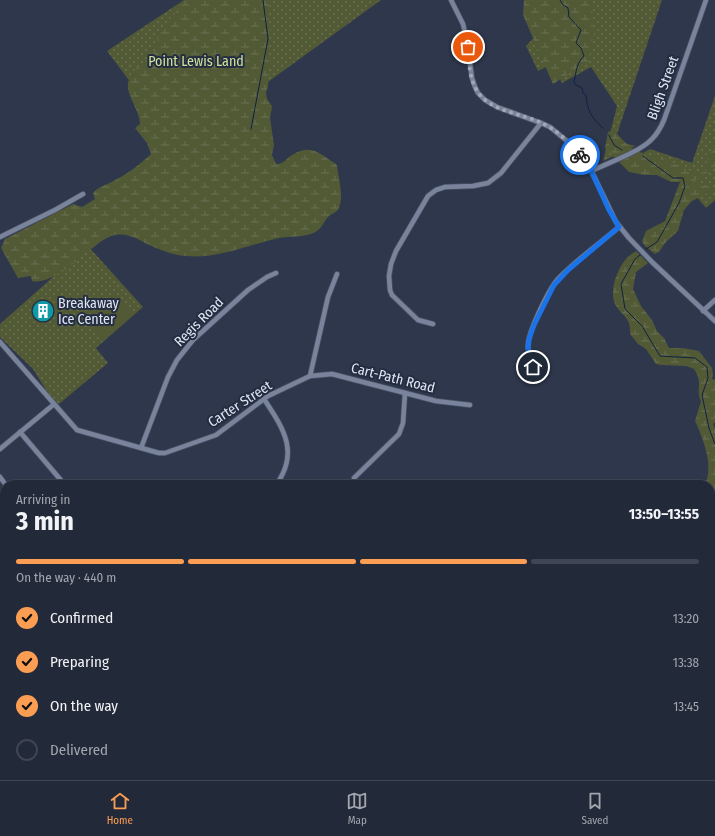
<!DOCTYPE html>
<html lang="en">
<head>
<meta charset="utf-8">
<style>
  body { margin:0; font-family:"Fira Sans Condensed",sans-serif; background:#2e3544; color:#f1f3f6; height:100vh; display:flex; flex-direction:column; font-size:15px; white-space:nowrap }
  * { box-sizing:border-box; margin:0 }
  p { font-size:13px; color:#a2a6ae }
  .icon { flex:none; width:22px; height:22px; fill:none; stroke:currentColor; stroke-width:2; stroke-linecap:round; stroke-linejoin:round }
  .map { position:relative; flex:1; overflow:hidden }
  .sheet { position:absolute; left:0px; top:480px; width:715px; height:300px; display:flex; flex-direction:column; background:#222939; border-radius:16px 16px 0 0; box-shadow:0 1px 3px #0004,0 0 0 1px #3f4553 }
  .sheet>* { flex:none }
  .pin { position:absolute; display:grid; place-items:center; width:34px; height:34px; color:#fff; margin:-17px; border:2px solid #fff; border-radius:50%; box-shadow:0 1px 4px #0007 }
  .courier { position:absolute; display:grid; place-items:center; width:40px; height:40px; margin:-20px; border:3px solid #1a73e8; border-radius:50%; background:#fff; color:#222; box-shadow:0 1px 5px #0007 }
  .headline em { font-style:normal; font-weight:700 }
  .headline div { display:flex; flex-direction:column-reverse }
  .headline { display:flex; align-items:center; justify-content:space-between; height:68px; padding:0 16px }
  h1 { font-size:26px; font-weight:700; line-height:30px }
  .bar { display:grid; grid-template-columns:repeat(4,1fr); gap:6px 4px; align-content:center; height:48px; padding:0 16px }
  .bar i { height:5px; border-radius:3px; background:#3f4553 }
  .bar .on { background:#fc9d54 }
  .bar p { grid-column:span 4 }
  ol { padding:0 16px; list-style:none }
  li { display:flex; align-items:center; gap:12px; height:44px }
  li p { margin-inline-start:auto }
  li .icon { padding:4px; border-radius:50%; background:#fc9d54; color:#111; stroke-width:4 }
  li:last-child { color:#a2a6ae }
  li i { width:22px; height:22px; border:2px solid #3f4553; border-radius:50% }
  .tab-bar { display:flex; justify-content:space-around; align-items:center; height:56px; border-top:1px solid #3f4553; background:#222939; font-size:11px; color:#a2a6ae }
  .tab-bar a { display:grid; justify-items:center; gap:2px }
  .tab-bar .on { color:#fc9d54 }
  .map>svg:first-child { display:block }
</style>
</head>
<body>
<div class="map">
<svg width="715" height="780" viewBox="0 0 715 780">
  <defs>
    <pattern id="grass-dots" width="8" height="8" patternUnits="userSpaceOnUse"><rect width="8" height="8" fill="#515935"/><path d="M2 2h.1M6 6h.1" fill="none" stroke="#6a7153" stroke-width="1.8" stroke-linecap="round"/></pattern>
    <pattern id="wetland-marsh" width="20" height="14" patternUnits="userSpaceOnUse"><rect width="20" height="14" fill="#515935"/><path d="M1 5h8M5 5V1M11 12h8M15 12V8" fill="none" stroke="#6a7153"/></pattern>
  </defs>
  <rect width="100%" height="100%" fill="#2e374c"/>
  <!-- grass -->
  <g fill="url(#grass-dots)">
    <polygon points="184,0 381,0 261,87 137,91 107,51"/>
    <polygon points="550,0 662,0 617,134 625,143 635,146 603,161 617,106 591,67 562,83 552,64 538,71 526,46 557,13"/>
    <polygon points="715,96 715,200 706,208 684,182 638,156 650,149 692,163"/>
    <polygon points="88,246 143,307 96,348 108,363 59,404 51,398 33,369 0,337 0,324"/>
    <polygon points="715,561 715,725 711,735 715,736 715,740 710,738 710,564"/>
  </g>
  <!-- wetland -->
  <g fill="url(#wetland-marsh)">
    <path d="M184 0H270L268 22 270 30 268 49 271 63 269 70 268 87 266 92 267 99 272 106 270 118 274 145 272 155 276 164C282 164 285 161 289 157 310 142 319 153 337 165 338 178 345 197 338 210 335 213 331 214 328 217 324 221 322 228 317 231 305 239 288 235 275 239 241 247 214 261 178 255 168 253 158 249 149 245 137 239 128 233 115 235 109 236 103 240 99 243 83 255 51 286 32 281L31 276 18 278 1 248 5 239 73 204 82 207 95 199 93 193C99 186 107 185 115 180 128 174 140 164 151 154L147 143 135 128 140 124C140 111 126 95 128 83 132 64 147 65 153 53 157 47 157 39 160 32 165 21 178 13 184 0Z"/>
    <polygon points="524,0 591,0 595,30 588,62 553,84 523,15"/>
    <path d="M613 130C618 135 623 141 629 146 637 152 650 156 660 158 676 163 690 175 707 172L705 167 715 142V168L694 181 696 185H713L714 190 692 201 684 210 678 231 665 243 659 252 655 254 644 245 642 241 646 231 665 221 680 182H671L657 175H644L629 172 605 148 608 132Z"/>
    <path d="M636 251 648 263 636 272 633 289 641 306 652 320 657 331 664 338 669 348H683L699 351 712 368 713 374 712 379 715 380V422L713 424 715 429V674H710V485H704C715 469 703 438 695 421L701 401C695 389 704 384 694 369L686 366 661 365 656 364 646 349 638 344 630 334C631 316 622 317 615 304 609 291 617 269 626 259 628 256 632 254 636 251Z"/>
    <polygon points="376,775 513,775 511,780 361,780"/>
    <polygon points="628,775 664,775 668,780 628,780"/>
  </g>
  <!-- pitch -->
  <polygon fill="#515935" points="113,294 133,315 103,341 84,320"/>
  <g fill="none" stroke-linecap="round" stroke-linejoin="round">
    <!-- stream -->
    <g stroke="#112143" stroke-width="1">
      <path d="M560 0 563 5 568 8 569 17 581 30 576 43 581 48 584 56C577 62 576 72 574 82L576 85 582 88 583 93 586 95C587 109 591 118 603 128"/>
      <polyline points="251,129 268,39 263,0"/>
      <polyline points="609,135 614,145 622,150"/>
      <polyline points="643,156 673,178 683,178 685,186 679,203 657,242 646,249"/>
      <polyline points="640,255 635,259 621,284 625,309 642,326 660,356 695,358 707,367 708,378 702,395 709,428 715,444"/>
      <polyline points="710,563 715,555"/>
      <polyline points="495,780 496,775"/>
    </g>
    <!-- minor casing -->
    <g stroke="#4a5263" stroke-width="6">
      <g id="minor">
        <polyline points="451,0 463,24 467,41 472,78 475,87 478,93 485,100 497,107 541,123 550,127 567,141 589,166 616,222 629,238 652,262 715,321"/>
        <path d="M591 171C608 163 640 152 652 139 658 133 661 127 664 120L706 0"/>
        <polyline points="0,237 55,210 83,194"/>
        <polyline points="703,311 715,300"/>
        <polyline points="433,324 418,320 392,295 390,290 389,276 391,264 396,251 428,196 436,190 445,187 473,186 488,183 501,173 541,123"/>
        <polyline points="0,342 77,430 159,453 165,453 216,435 268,396 310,376 328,297 337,274"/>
        <path d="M536 372C531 364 528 356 528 346 528 332 549 289 558 279 576 260 599 244 619 227"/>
        <polyline points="310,376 332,374 436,401 470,405"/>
        <path d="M264 399C283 428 300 452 276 485"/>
        <polyline points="20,432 65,485"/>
        <polyline points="141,448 168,377 177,360 193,340 248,290 267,277 276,273"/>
        <polyline points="0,449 53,405"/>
        <polyline points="0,477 6,485"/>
        <polyline points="354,478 399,434 403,423 405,393"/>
        <polyline points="0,529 5,550"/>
        <polyline points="0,671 5,669"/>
        <polyline points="0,684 5,720"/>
        <polyline points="584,775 585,780"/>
      </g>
    </g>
    <!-- minor -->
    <use href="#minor" stroke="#79849c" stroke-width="4.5"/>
  </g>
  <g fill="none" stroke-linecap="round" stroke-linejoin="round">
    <!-- done -->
    <path stroke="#a1a9b9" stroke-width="4" stroke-dasharray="0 7.2" d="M468 47C469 61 469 77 476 89 488 111 519 113 540 122 555 129 570 142 580 155"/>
    <!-- route -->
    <polyline stroke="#1a73e8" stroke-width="5" points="533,367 529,358 528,347 529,339 534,325 554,285 568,270 619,227 609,210 589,166 580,155"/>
  </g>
  <!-- icons -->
  <defs>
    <g id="building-disc" transform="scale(1.15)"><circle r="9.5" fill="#0f9aa8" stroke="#242d41"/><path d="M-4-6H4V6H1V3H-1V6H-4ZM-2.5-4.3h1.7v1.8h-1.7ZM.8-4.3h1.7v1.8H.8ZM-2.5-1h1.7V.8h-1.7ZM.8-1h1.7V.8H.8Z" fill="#fff"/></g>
  </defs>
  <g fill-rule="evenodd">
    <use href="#building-disc" x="43" y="311"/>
  </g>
  <g text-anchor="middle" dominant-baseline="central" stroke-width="4" stroke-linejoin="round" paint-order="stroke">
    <!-- park labels -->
    <g font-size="14" fill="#d1e299" stroke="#242d41">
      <text x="196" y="61">Point Lewis Land</text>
    </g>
    <!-- street labels -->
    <g font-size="14" fill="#dfe6f3" stroke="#242d41">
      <text transform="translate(663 88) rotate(-70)">Bligh Street</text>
      <text transform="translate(199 322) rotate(-45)">Regis Road</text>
      <text transform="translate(393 378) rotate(14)">Cart-Path Road</text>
      <text transform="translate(240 404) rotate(-33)">Carter Street</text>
    </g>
    <!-- poi labels -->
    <g font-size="14" fill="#dfe6f3" stroke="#242d41" text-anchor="start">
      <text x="58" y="303">Breakaway<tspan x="58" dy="16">Ice Center</tspan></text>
    </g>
  </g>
</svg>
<div class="pin" style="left:468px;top:47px;background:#ea580c"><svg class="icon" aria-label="bag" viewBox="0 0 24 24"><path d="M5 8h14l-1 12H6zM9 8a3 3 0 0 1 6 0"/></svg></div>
<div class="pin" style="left:533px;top:367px;background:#1f2937"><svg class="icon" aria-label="home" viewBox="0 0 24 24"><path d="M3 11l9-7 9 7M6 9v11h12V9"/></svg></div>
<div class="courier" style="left:580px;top:155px"><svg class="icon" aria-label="bike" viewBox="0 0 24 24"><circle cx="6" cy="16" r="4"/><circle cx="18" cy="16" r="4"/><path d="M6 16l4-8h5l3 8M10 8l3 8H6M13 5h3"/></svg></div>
<section class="sheet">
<div class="headline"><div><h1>3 min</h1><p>Arriving in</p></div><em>13:50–13:55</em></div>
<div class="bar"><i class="on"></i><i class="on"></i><i class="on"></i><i></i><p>On the way · 440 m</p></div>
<ol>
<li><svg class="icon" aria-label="check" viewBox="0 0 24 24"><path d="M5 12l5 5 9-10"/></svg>Confirmed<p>13:20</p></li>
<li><svg class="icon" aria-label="check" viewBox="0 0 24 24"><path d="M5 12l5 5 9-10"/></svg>Preparing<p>13:38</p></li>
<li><svg class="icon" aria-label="check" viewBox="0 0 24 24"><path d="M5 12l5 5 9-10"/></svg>On the way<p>13:45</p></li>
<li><i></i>Delivered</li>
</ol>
</section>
</div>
<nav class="tab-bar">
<a class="on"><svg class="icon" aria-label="home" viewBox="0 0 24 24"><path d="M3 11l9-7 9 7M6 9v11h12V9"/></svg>Home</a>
<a><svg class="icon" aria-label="map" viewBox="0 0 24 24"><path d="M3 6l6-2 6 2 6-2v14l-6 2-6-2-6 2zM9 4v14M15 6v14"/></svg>Map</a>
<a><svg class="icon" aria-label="saved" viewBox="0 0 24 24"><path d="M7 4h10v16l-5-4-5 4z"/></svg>Saved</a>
</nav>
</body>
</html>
